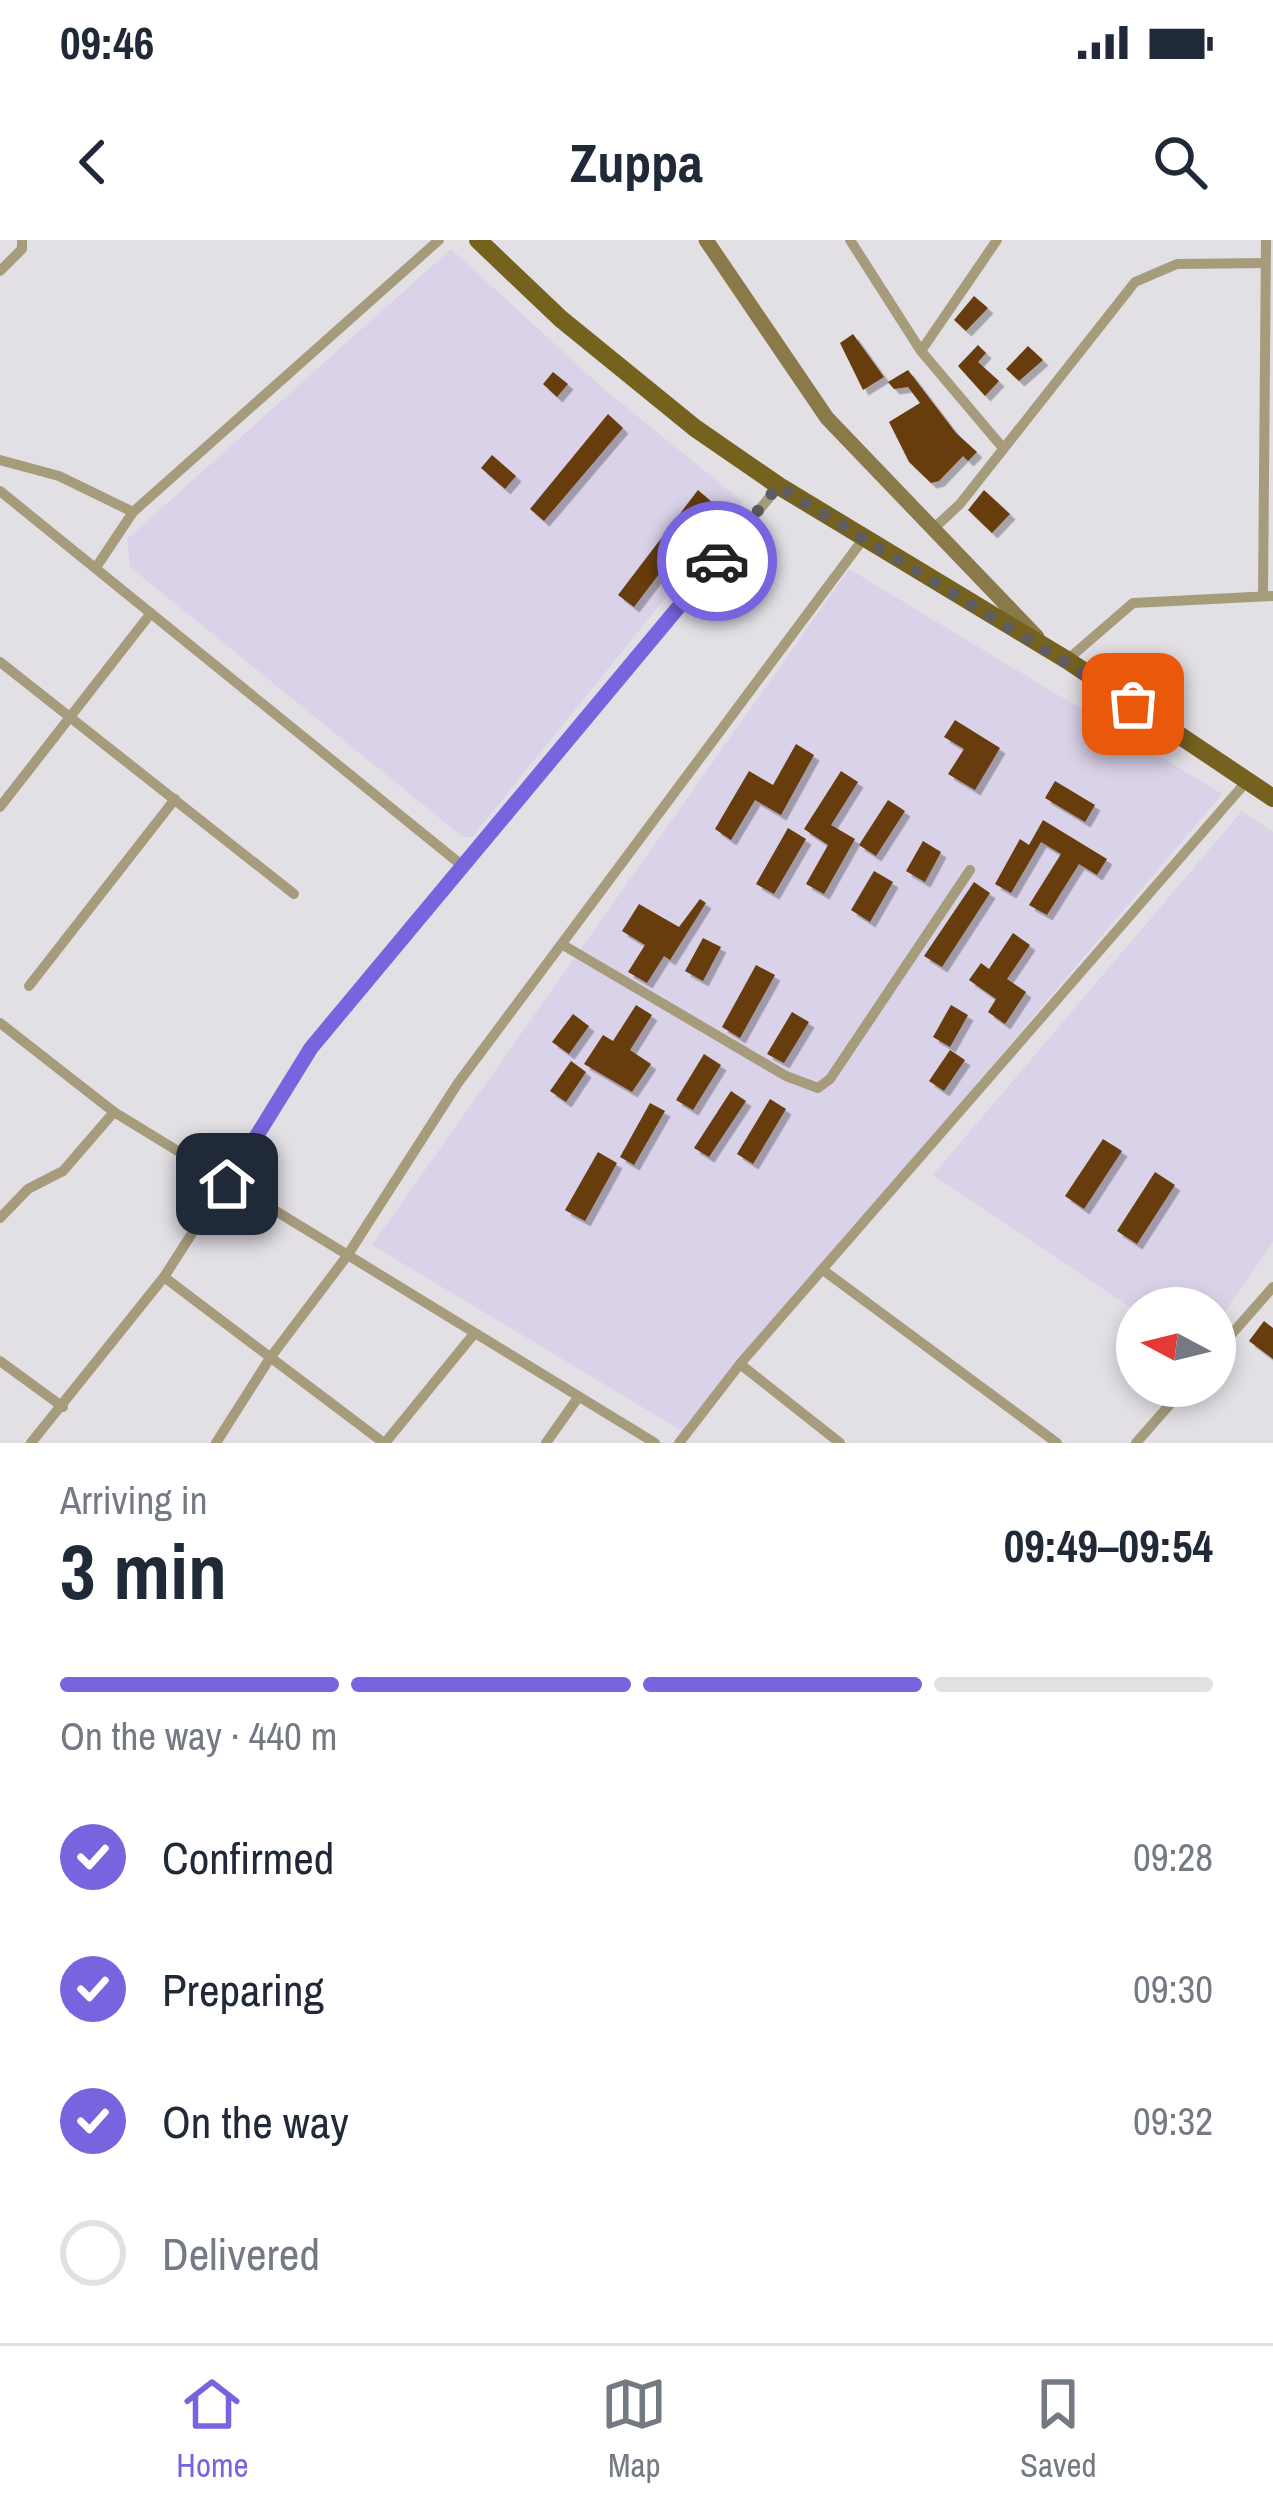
<!DOCTYPE html>
<html lang="en">
<head>
<meta charset="utf-8">
<style>
  body { margin:0; font-family:"Archivo Narrow",sans-serif; background:#f6f6f7; color:#1f2937; height:100vh; display:flex; flex-direction:column; font-size:45px; white-space:nowrap }
  * { box-sizing:border-box; margin:0 }
  p { font-size:39px; color:#747a83 }
  .icon { flex:none; width:66px; height:66px; fill:none; stroke:currentColor; stroke-width:2; stroke-linecap:round; stroke-linejoin:round }
  .map { position:relative; height:1203px; overflow:hidden }
  .details { display:flex; flex-direction:column; background:#fff; flex:1 }
  .details>* { flex:none }
  .needle { width:78px; rotate:277deg }
  .fabs { position:absolute; left:1116px; top:1047px; display:grid; gap:24px }
  .fabs a { display:grid; place-items:center; width:120px; height:120px; border-radius:50%; background:#fff; box-shadow:0 6px 18px #0003; font-size:60px }
  .pin { position:absolute; display:grid; place-items:center; width:102px; height:102px; color:#fff; margin:-51px; border-radius:24px; box-shadow:0 6px 18px #0006 }
  .courier { position:absolute; display:grid; place-items:center; width:120px; height:120px; margin:-60px; border:9px solid #7764df; border-radius:50%; background:#fff; color:#222; box-shadow:0 3px 15px #0007 }
  .summary em { font-style:normal; font-weight:800 }
  .summary div { display:flex; flex-direction:column-reverse }
  .summary { display:flex; align-items:center; justify-content:space-between; height:204px; padding:0 60px }
  h1 { font-size:78px; font-weight:800; line-height:90px }
  .bar { display:grid; grid-template-columns:repeat(4,1fr); gap:18px 12px; align-content:center; height:144px; padding:0 60px }
  .bar i { height:15px; border-radius:9px; background:#e0e1e3 }
  .bar .selected { background:#7764df }
  .bar p { grid-column:span 4 }
  ol { padding:0 60px; list-style:none }
  li { display:flex; align-items:center; gap:36px; height:132px }
  li p { margin-inline-start:auto }
  li .icon { padding:12px; border-radius:50%; background:#7764df; color:#fff; stroke-width:4 }
  li:last-child { color:#747a83 }
  li i { width:66px; height:66px; border:6px solid #e0e1e3; border-radius:50% }
  .status { display:flex; justify-content:space-between; align-items:center; height:84px; padding:0 60px; background:#fff; direction:ltr }
  .status svg { height:33px; fill:currentColor }
  header { display:flex; justify-content:space-between; align-items:center; height:156px; padding:0 60px; background:#fff; font-size:54px; font-weight:800 }
  .tab-bar { display:flex; justify-content:space-around; align-items:center; height:168px; border-top:3px solid #e0e1e3; background:#fff; font-size:33px; color:#747a83 }
  .tab-bar a { display:grid; justify-items:center; gap:6px }
  .tab-bar .selected { color:#7764df }
  .map>svg:first-child { display:block }
</style>
</head>
<body>
<div class="status"><b>09:46</b><svg viewBox="0 0 49 12"><path d="M0 12V9h3v3zM5 12V6h3v6zM10 12V3h3v9zM15 12V0h3v12zM26 1h20v11H26zM47 4h2v5h-2z"/></svg></div>
<header><svg class="icon" aria-label="back" viewBox="0 0 24 24"><path d="M15 5l-7 7 7 7"/></svg>Zuppa<svg class="icon" aria-label="search" viewBox="0 0 24 24"><circle cx="10" cy="10" r="6"/><path d="M15 15l6 6"/></svg></header>
<div class="map">
<svg width="1273" height="1203" viewBox="0 0 1273 1203">
  <defs>
    <filter id="shadow"><feDropShadow dx="5.5" dy="5.5" stdDeviation="0" flood-color="#0004"/></filter>
  </defs>
  <rect width="100%" height="100%" fill="#e2dfe5"/>
  <!-- education -->
  <g fill="#dad2e8">
    <polygon points="451,9 605,150 743,262 472,597 463,597 130,327 127,299"/>
    <polygon points="849,329 1222,554 682,1191 372,1005"/>
    <polygon points="1242,571 1273,592 1273,1002 1215,1086 1215,1068 1137,1072 933,935"/>
  </g>
  <!-- building -->
  <g fill="#673c11" filter="url(#shadow)">
    <polygon points="974,56 988,68 966,91 954,80"/>
    <polygon points="853,94 884,137 863,150 840,103"/>
    <polygon points="978,105 986,113 978,122 999,141 985,156 958,126"/>
    <polygon points="1028,106 1043,120 1019,141 1006,129"/>
    <polygon points="908,130 956,193 977,212 968,221 963,216 939,241 931,243 909,222 889,182 920,163 908,147 894,149 888,142"/>
    <polygon points="553,132 568,144 557,157 543,144"/>
    <polygon points="608,174 623,188 544,281 530,269"/>
    <polygon points="492,215 516,236 505,249 481,228"/>
    <polygon points="698,250 713,263 634,367 618,355"/>
    <polygon points="984,250 1010,274 992,293 968,270"/>
    <polygon points="955,480 1000,508 975,550 948,534 964,509 944,497"/>
    <polygon points="796,504 814,515 781,575 755,560 731,600 715,589 749,531 773,545"/>
    <polygon points="841,531 858,542 831,585 855,599 824,654 806,644 828,605 804,589"/>
    <polygon points="1055,541 1095,565 1085,582 1045,558"/>
    <polygon points="888,560 905,571 876,616 859,605"/>
    <polygon points="1043,580 1107,619 1097,635 1079,624 1047,675 1029,665 1061,614 1041,602 1011,653 995,644 1020,599 1029,605"/>
    <polygon points="788,588 806,599 774,654 756,644"/>
    <polygon points="923,601 941,612 925,642 906,631"/>
    <polygon points="874,631 893,642 870,682 851,670"/>
    <polygon points="974,642 990,653 942,727 924,716"/>
    <polygon points="700,659 706,663 670,720 664,716 647,743 628,732 645,705 622,691 639,664 679,687"/>
    <polygon points="1013,693 1030,705 1007,739 1026,752 1005,784 988,772 996,759 969,740 981,723 989,729"/>
    <polygon points="703,698 721,707 703,741 685,731"/>
    <polygon points="756,725 775,735 740,798 722,787"/>
    <polygon points="636,765 652,775 630,810 651,824 632,852 584,824 603,795 613,801"/>
    <polygon points="951,765 968,775 950,807 933,797"/>
    <polygon points="792,772 809,782 784,823 767,814"/>
    <polygon points="573,774 589,786 569,814 552,802"/>
    <polygon points="950,810 965,820 944,851 929,841"/>
    <polygon points="704,814 721,825 693,870 676,860"/>
    <polygon points="571,821 586,832 566,862 550,851"/>
    <polygon points="731,851 746,861 709,917 694,908"/>
    <polygon points="770,859 786,869 753,924 737,914"/>
    <polygon points="650,863 665,871 634,925 620,917"/>
    <polygon points="1103,899 1122,911 1084,969 1065,956"/>
    <polygon points="598,912 617,923 585,981 565,970"/>
    <polygon points="1155,932 1175,945 1137,1004 1117,991"/>
    <polygon points="1264,1081 1273,1088 1273,1119 1249,1101"/>
  </g>
  <g fill="none" stroke-linecap="round" stroke-linejoin="round">
    <!-- street -->
    <g stroke="#a69c7c" stroke-width="10">
      <polyline points="850,0 921,111 1003,208"/>
      <polyline points="0,31 22,9 22,0"/>
      <polyline points="921,111 997,0"/>
      <polyline points="0,220 59,236 133,272"/>
      <polyline points="0,251 464,627"/>
      <polyline points="932,290 960,264 1135,42 1177,24 1265,23"/>
      <polyline points="97,326 133,272 439,0"/>
      <polyline points="1263,356 1266,0"/>
      <polyline points="1067,420 1133,363 1273,356"/>
      <polyline points="0,422 294,654"/>
      <polyline points="0,567 151,373"/>
      <polyline points="563,705 786,836 818,848 830,839 970,630"/>
      <polyline points="29,746 175,559"/>
      <polyline points="0,783 114,872 655,1203"/>
      <polyline points="0,978 28,949 63,931 114,872"/>
      <polyline points="823,1030 1057,1203"/>
      <polyline points="164,1037 384,1203"/>
      <polyline points="1215,1113 1273,1047"/>
      <polyline points="0,1121 63,1167"/>
      <polyline points="740,1124 840,1203"/>
      <polyline points="31,1203 164,1037 311,808 779,246"/>
      <polyline points="216,1203 270,1118 347,1016 458,843 864,298"/>
      <polyline points="385,1203 473,1095"/>
      <polyline points="546,1203 577,1159"/>
      <polyline points="679,1203 740,1124 1247,541"/>
      <polyline points="1136,1203 1186,1146"/>
    </g>
    <!-- secondary -->
    <polyline stroke="#8a7a49" stroke-width="15" points="706,0 827,178 1037,397"/>
    <!-- primary -->
    <polyline stroke="#75621f" stroke-width="18" points="478,0 561,79 695,188 779,246 1067,420 1273,558"/>
  </g>
  <g fill="none" stroke-linecap="round" stroke-linejoin="round">
    <!-- done -->
    <polyline stroke="#5f5d60" stroke-width="12" stroke-dasharray="0 21.6" points="717,321 778,246 1133,464"/>
    <!-- route -->
    <polyline stroke="#7764df" stroke-width="15" points="227,944 311,808 717,321"/>
  </g>
</svg>
<div class="fabs">
<a><svg class="needle" viewBox="-14 -14 28 28"><path d="M0-13l5 13h-10z" fill="#e53935"/><path d="M0 13l5-13h-10z" fill="#747a83"/></svg></a>
</div>
<div class="pin" style="left:1133px;top:464px;background:#ea580c"><svg class="icon" aria-label="bag" viewBox="0 0 24 24"><path d="M5 8h14l-1 12H6zM9 8a3 3 0 0 1 6 0"/></svg></div>
<div class="pin" style="left:227px;top:944px;background:#1f2937"><svg class="icon" aria-label="home" viewBox="0 0 24 24"><path d="M3 11l9-7 9 7M6 9v11h12V9"/></svg></div>
<div class="courier" style="left:717px;top:321px"><svg class="icon" aria-label="car" viewBox="0 0 24 24"><path d="M5 17H2v-5l4-1 3-4h7l3 4 3 1v5h-3M9 17h6M6 11h13"/><circle cx="7" cy="17" r="2"/><circle cx="17" cy="17" r="2"/></svg></div>
</div>
<section class="details">
<div class="summary"><div><h1>3 min</h1><p>Arriving in</p></div><em>09:49–09:54</em></div>
<div class="bar"><i class="selected"></i><i class="selected"></i><i class="selected"></i><i></i><p>On the way · 440 m</p></div>
<ol>
<li><svg class="icon" aria-label="check" viewBox="0 0 24 24"><path d="M5 12l5 5 9-10"/></svg>Confirmed<p>09:28</p></li>
<li><svg class="icon" aria-label="check" viewBox="0 0 24 24"><path d="M5 12l5 5 9-10"/></svg>Preparing<p>09:30</p></li>
<li><svg class="icon" aria-label="check" viewBox="0 0 24 24"><path d="M5 12l5 5 9-10"/></svg>On the way<p>09:32</p></li>
<li><i></i>Delivered</li>
</ol>
</section>
<nav class="tab-bar">
<a class="selected"><svg class="icon" aria-label="home" viewBox="0 0 24 24"><path d="M3 11l9-7 9 7M6 9v11h12V9"/></svg>Home</a>
<a><svg class="icon" aria-label="map" viewBox="0 0 24 24"><path d="M3 6l6-2 6 2 6-2v14l-6 2-6-2-6 2zM9 4v14M15 6v14"/></svg>Map</a>
<a><svg class="icon" aria-label="saved" viewBox="0 0 24 24"><path d="M7 4h10v16l-5-4-5 4z"/></svg>Saved</a>
</nav>
</body>
</html>
